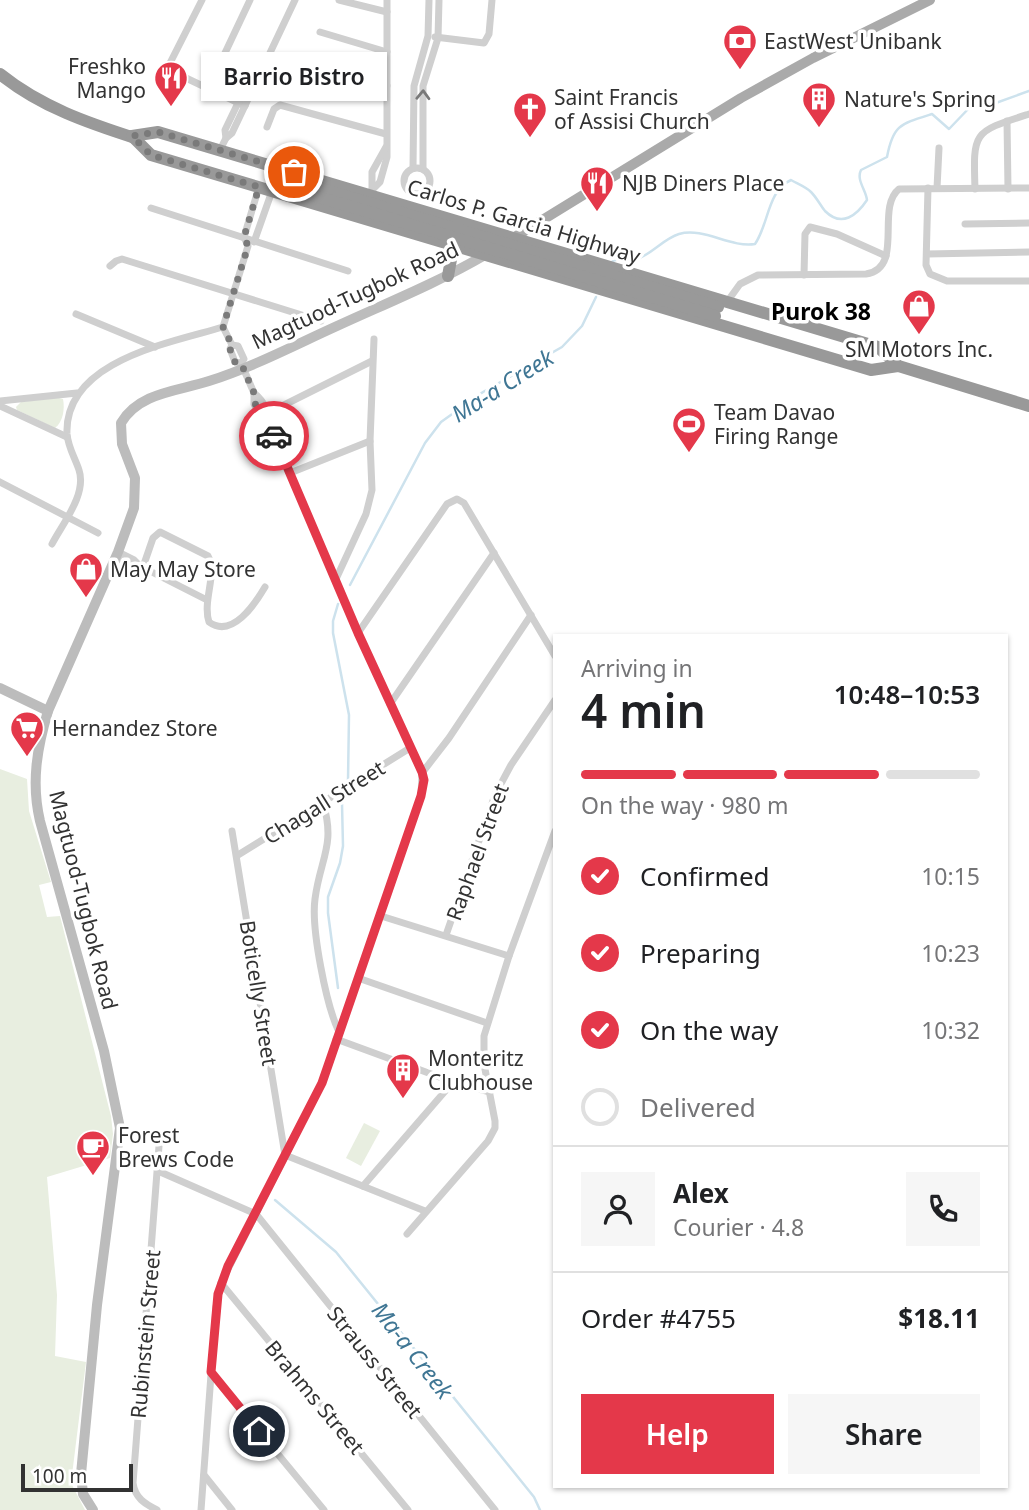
<!DOCTYPE html>
<html lang="en">
<head>
<meta charset="utf-8">
<style>
  body { margin:0; font-family:"Noto Sans",sans-serif; background:#f6f6f6; color:#202124; height:100vh; display:flex; flex-direction:column; font-size:26px; white-space:nowrap }
  * { box-sizing:border-box; margin:0 }
  p { font-size:23px; color:#757577 }
  .icon { flex:none; width:38px; height:38px; fill:none; stroke:currentColor; stroke-width:2; stroke-linecap:round; stroke-linejoin:round }
  .map { position:relative; flex:1; overflow:hidden }
  .panel { position:absolute; left:553px; top:634px; width:455px; height:854px; display:flex; flex-direction:column; background:#fff; border-radius:0px; box-shadow:0 2px 5px #0004 }
  .panel>* { flex:none }
  .scale { position:absolute; left:21px; bottom:18px; width:112px; box-sizing:border-box; padding-left:7px; border:4px solid #323232; border-top:0; font-size:19px; line-height:24px; white-space:nowrap; color:#323232; -webkit-text-stroke:5px #fff; paint-order:stroke }
  .pin { position:absolute; display:grid; place-items:center; width:60px; height:60px; color:#fff; margin:-30px; border:4px solid #fff; border-radius:50%; box-shadow:0 2px 7px #0007 }
  .courier { position:absolute; display:grid; place-items:center; width:70px; height:70px; margin:-35px; border:5px solid #e4384a; border-radius:50%; background:#fff; color:#222; box-shadow:0 2px 9px #0007 }
  .bubble { position:absolute; height:49px; border-radius:0px; background:#fff; box-shadow:0 2px 5px #0004; font-size:23px; font-weight:600; line-height:49px; text-align:center }
  .overview em { font-style:normal; font-weight:600 }
  .overview div { display:flex; flex-direction:column-reverse }
  .overview { display:flex; align-items:center; justify-content:space-between; height:119px; padding:0 28px }
  h1 { font-size:46px; font-weight:600; line-height:52px }
  .bar { display:grid; grid-template-columns:repeat(4,1fr); gap:10px 7px; align-content:center; height:84px; padding:0 28px }
  .bar i { height:9px; border-radius:5px; background:#e0e0e0 }
  .bar .on { background:#e4384a }
  .bar p { grid-column:span 4 }
  .line { display:flex; align-items:center; gap:18px; padding:0 28px; border-top:2px solid #e0e0e0 }
  .line div { flex:1 }
  .round { display:grid; place-items:center; flex:none; width:74px; height:74px; border-radius:0px; background:#f6f6f6 }
  ol { padding:0 28px; list-style:none }
  li { display:flex; align-items:center; gap:21px; height:77px }
  li p { margin-inline-start:auto }
  li .icon { padding:7px; border-radius:50%; background:#e4384a; color:#fff; stroke-width:4 }
  li:last-child { color:#757577 }
  li i { width:38px; height:38px; border:4px solid #e0e0e0; border-radius:50% }
  .primary-button { display:flex; gap:14px; margin-top:auto; padding:14px 28px }
  .primary-button a { flex:1; height:80px; border-radius:0px; background:#e4384a; color:#fff; font-size:28px; font-weight:600; line-height:80px; text-align:center }
  .primary-button a+a { background:#f6f6f6; color:#202124 }
  .map>svg:first-child { display:block }
</style>
</head>
<body>
<div class="map">
<svg width="1029" height="1510" viewBox="0 0 1029 1510">
  <rect width="100%" height="100%" fill="#fff"/>
  <!-- green -->
  <g fill="#e8eee0">
    <path d="M55 397 63 399C65 409 63 422 55 428L17 410 16 407 21 402Z"/>
    <polygon points="0,769 27,779 29,811 51,882 39,885 47,917 60,916 111,1116 113,1134 110,1158 47,1177 57,1295 55,1356 86,1362 72,1475 72,1485 85,1510 0,1510"/>
    <polygon points="364,1123 380,1131 361,1166 346,1158"/>
  </g>
  <g fill="none" stroke-linecap="round" stroke-linejoin="round">
    <!-- stream -->
    <g stroke="#cde2ed" stroke-width="2.5">
      <path d="M610 263C619 256 627 262 637 259 652 254 663 239 679 234 704 227 730 248 755 244 769 224 767 191 791 180 798 184 806 187 811 192 817 198 820 205 825 211 842 228 857 215 867 200 866 190 856 180 861 170L887 157C893 125 900 124 932 114L949 129 972 105 993 104 1029 91"/>
      <polyline points="350,585 425,443 441,422 483,392 562,347 582,326 596,297"/>
      <polyline points="338,604 333,621 333,633 349,715 348,781"/>
      <polyline points="338,988 328,913 328,897 340,863 343,846 342,804"/>
      <polyline points="275,1200 336,1252 534,1497 540,1510"/>
    </g>
    <!-- street -->
    <g stroke="#cfcfcf" stroke-width="7">
      <polyline points="202,0 167,69 245,106"/>
      <polyline points="339,0 387,12"/>
      <polyline points="320,32 387,52"/>
      <polyline points="435,37 484,43 489,34 492,0"/>
      <polyline points="304,64 387,86"/>
      <polyline points="208,89 250,0"/>
      <polyline points="1007,121 1008,189"/>
      <polyline points="267,127 274,109 280,105 386,134"/>
      <polyline points="226,138 232,133 295,0"/>
      <polyline points="220,150 226,138 225,130 238,103"/>
      <polyline points="413,168 414,86 428,36 429,0"/>
      <circle cx="417" cy="181" r="13"/>
      <polyline points="423,169 423,86 438,38 439,0"/>
      <polyline points="928,188 926,265 930,274 947,281 1029,281"/>
      <polyline points="937,188 939,148"/>
      <path d="M975 189C973 131 973 132 1029 114"/>
      <polyline points="372,190 380,182 387,157 387,0"/>
      <polyline points="372,191 372,172 386,147"/>
      <polyline points="151,208 348,271"/>
      <polyline points="965,224 1029,223"/>
      <polyline points="254,242 272,191"/>
      <polyline points="927,254 1029,252"/>
      <polyline points="110,266 116,261 122,259 321,321"/>
      <polyline points="804,275 805,234 810,227 837,234 886,256"/>
      <path d="M727 302 740 284 758 275 866 274C905 268 875 208 899 189L1029 188"/>
      <polyline points="76,314 155,347"/>
      <polyline points="232,345 238,346 244,359 241,363 254,393 254,404 263,420"/>
      <polyline points="241,363 235,362 230,349 232,345 223,327 248,246 244,237 259,187"/>
      <polyline points="0,401 77,393"/>
      <polyline points="0,406 67,437"/>
      <polyline points="260,417 372,361"/>
      <polyline points="290,473 370,441"/>
      <polyline points="0,482 98,533"/>
      <path d="M52 544C63 523 87 494 79 470 75 458 68 447 67 434 64 361 169 343 223 327"/>
      <polyline points="118,552 134,560 140,566 207,600"/>
      <polyline points="115,558 131,565 140,566"/>
      <path d="M143 567 153 538 160 532 208 556C218 573 202 601 209 622 232 639 255 604 265 587"/>
      <polyline points="336,579 366,514 372,490 370,441 374,339"/>
      <polyline points="358,633 447,504 457,499 464,503 555,656"/>
      <polyline points="390,704 494,553"/>
      <polyline points="422,773 449,738 531,615"/>
      <path d="M323 803C336 845 320 859 315 899 311 928 326 1005 339 1032"/>
      <polyline points="232,831 285,1155 425,1211"/>
      <polyline points="238,855 410,748"/>
      <polyline points="381,916 509,956"/>
      <polyline points="446,935 495,795 511,765 555,700"/>
      <polyline points="358,978 487,1023"/>
      <polyline points="336,1039 453,1082 490,1092"/>
      <polyline points="158,1171 256,1214 495,1510"/>
      <polyline points="363,1186 453,1082"/>
      <polyline points="407,1234 488,1141 495,1128 495,1121 484,1064 484,1036 509,956 555,831"/>
      <polyline points="221,1283 408,1510"/>
      <polyline points="211,1373 324,1510"/>
      <polyline points="204,1475 232,1510"/>
      <path d="M157 1510C145 1504 135 1498 133 1483L159 1146"/>
      <path d="M201 1510 216 1307 221 1283 322 1083 421 796 422 773 358 633 269 425C268 411 265 402 254 393"/>
    </g>
    <!-- secondary -->
    <g stroke="#bcbcbc" stroke-width="10">
      <polyline points="0,688 48,711"/>
      <path d="M93 1510 83 1494 81 1474 97 1305 120 1128 104 1051 40 821C31 783 37 748 48 711L118 552 134 508 135 478 122 444 121 423C139 392 179 391 209 381 253 367 295 345 337 326 387 303 437 283 485 255"/>
    </g>
    <!-- primary -->
    <polyline stroke="#aaa" stroke-width="10" points="510,240 741,98 813,58 930,0"/>
    <!-- highway -->
    <g stroke="#999" stroke-width="12">
      <path d="M0 74C41 107 88 123 138 139"/>
      <polyline points="132,136 158,132 878,347 898,366"/>
      <polyline points="132,136 151,155 871,370 898,366"/>
      <polyline points="446,243 452,254 448,276"/>
      <polyline points="892,364 1029,406"/>
    </g>
    <!-- highway-bridge -->
    <g stroke="#999" stroke-width="12">
      <polyline points="292,180 718,307"/>
      <polyline points="289,188 715,316"/>
    </g>
  </g>
  <!-- one-way arrows -->
  <defs><path id="oneway-chevron" d="M-2-3.5L2.5 0L-2 3.5" fill="none" stroke-width="1.6" stroke-linecap="round" stroke-linejoin="round" transform="scale(1.75)"/></defs>
  <use stroke="#797979" href="#oneway-chevron" transform="translate(423 95) rotate(-88)"/>
  <g fill="none" stroke-linecap="round" stroke-linejoin="round">
    <!-- done -->
    <polyline stroke="#7a7a7a" stroke-width="7" stroke-dasharray="0 12.6" points="274,436 269,425 260,417 256,408 254,393 241,363 235,362 230,349 232,345 223,327 248,246 244,237 259,187 151,155 132,136 158,132 294,172"/>
    <!-- route -->
    <polyline stroke="#e4384a" stroke-width="9" points="259,1431 211,1372 218,1294 228,1266 322,1083 421,796 424,780 422,772 358,633 274,436"/>
  </g>
  <!-- icons -->
  <defs>
    <g id="bank-pin" transform="scale(1.75)"><path d="M0 17L-7.5 6A9.5 9.5 0 1 1 7.5 6Z" fill="#e4384a" stroke="#fff"/><path d="M-6-4H6V4H-6ZM0-2.3a2.3 2.3 0 1 0 0 4.6a2.3 2.3 0 1 0 0-4.6Z" fill="#fff"/></g>
    <g id="restaurant-pin" transform="scale(1.75)"><path d="M0 17L-7.5 6A9.5 9.5 0 1 1 7.5 6Z" fill="#e4384a" stroke="#fff"/><path d="M-5-6h1v4h1v-4h1v4h1v-4h1v5L-1.5 .5V6h-2V.5L-5-1ZM5-6V6H3V1.5H1.5Q1.5-4 5-6Z" fill="#fff"/></g>
    <g id="building-pin" transform="scale(1.75)"><path d="M0 17L-7.5 6A9.5 9.5 0 1 1 7.5 6Z" fill="#e4384a" stroke="#fff"/><path d="M-4-6H4V6H1V3H-1V6H-4ZM-2.5-4.3h1.7v1.8h-1.7ZM.8-4.3h1.7v1.8H.8ZM-2.5-1h1.7V.8h-1.7ZM.8-1h1.7V.8H.8Z" fill="#fff"/></g>
    <g id="church-pin" transform="scale(1.75)"><path d="M0 17L-7.5 6A9.5 9.5 0 1 1 7.5 6Z" fill="#e4384a" stroke="#fff"/><path d="M-1.2-6h2.4v3.5h3.3v2.4h-3.3V6h-2.4V-.1h-3.3v-2.4h3.3Z" fill="#fff"/></g>
    <g id="shop-pin" transform="scale(1.75)"><path d="M0 17L-7.5 6A9.5 9.5 0 1 1 7.5 6Z" fill="#e4384a" stroke="#fff"/><path d="M-5-2.5h2.3a2.7 3.5 0 0 1 5.4 0H5L5.5 6h-11ZM-1.5-2.5h3a1.5 2.3 0 0 0-3 0Z" fill="#fff"/></g>
    <g id="stadium-pin" transform="scale(1.75)"><path d="M0 17L-7.5 6A9.5 9.5 0 1 1 7.5 6Z" fill="#e4384a" stroke="#fff"/><path d="M0-5a6.5 5 0 1 0 0 10a6.5 5 0 1 0 0-10ZM-3.5-1.8h7v3.6h-7Z" fill="#fff"/></g>
    <g id="supermarket-pin" transform="scale(1.75)"><path d="M0 17L-7.5 6A9.5 9.5 0 1 1 7.5 6Z" fill="#e4384a" stroke="#fff"/><path d="M-6-5.5h2.5l.6 2H6L4.5 2H-2.5L-4.4-4H-6ZM-1.5 3.2a1.3 1.3 0 1 0 .1 0ZM3 3.2a1.3 1.3 0 1 0 .1 0Z" fill="#fff"/></g>
    <g id="cafe-pin" transform="scale(1.75)"><path d="M0 17L-7.5 6A9.5 9.5 0 1 1 7.5 6Z" fill="#e4384a" stroke="#fff"/><path d="M-5.5-4.5H6V0H3Q3 3.5 0 3.5H-2.5Q-5.5 3.5-5.5 0ZM3-3.2v2h1.7v-2ZM-6 4.5H4V6H-6Z" fill="#fff"/></g>
  </defs>
  <g fill-rule="evenodd">
    <use href="#bank-pin" x="740" y="41"/>
    <use href="#restaurant-pin" x="171" y="78"/>
    <use href="#building-pin" x="819" y="99"/>
    <use href="#church-pin" x="530" y="109"/>
    <use href="#restaurant-pin" x="597" y="183"/>
    <use href="#shop-pin" x="919" y="306"/>
    <use href="#stadium-pin" x="689" y="424"/>
    <use href="#shop-pin" x="86" y="569"/>
    <use href="#supermarket-pin" x="27" y="728"/>
    <use href="#building-pin" x="403" y="1070"/>
    <use href="#cafe-pin" x="93" y="1147"/>
  </g>
  <g text-anchor="middle" dominant-baseline="central" stroke-width="7" stroke-linejoin="round" paint-order="stroke">
    <!-- poi labels -->
    <g font-size="21" fill="#323232" stroke="#fff" text-anchor="start">
      <text x="764" y="41">EastWest Unibank</text>
      <text x="146" y="66" text-anchor="end">Freshko<tspan x="146" dy="24">Mango</tspan></text>
      <text x="554" y="97">Saint Francis<tspan x="554" dy="24">of Assisi Church</tspan></text>
      <text x="844" y="99">Nature's Spring</text>
      <text x="622" y="183">NJB Diners Place</text>
      <text x="919" y="349" text-anchor="middle">SM Motors Inc.</text>
      <text x="714" y="412">Team Davao<tspan x="714" dy="24">Firing Range</tspan></text>
      <text x="110" y="569">May May Store</text>
      <text x="52" y="728">Hernandez Store</text>
      <text x="428" y="1058">Monteritz<tspan x="428" dy="24">Clubhouse</tspan></text>
      <text x="118" y="1135">Forest<tspan x="118" dy="24">Brews Code</tspan></text>
    </g>
    <!-- street labels -->
    <g font-size="21" fill="#323232" stroke="#fff">
      <text transform="translate(524 221) rotate(17)">Carlos P. Garcia Highway</text>
      <text transform="translate(355 295) rotate(-25)">Magtuod-Tugbok Road</text>
      <text transform="translate(324 802) rotate(-32)">Chagall Street</text>
      <text transform="translate(477 852) rotate(-70)">Raphael Street</text>
      <text transform="translate(84 900) rotate(76)">Magtuod-Tugbok Road</text>
      <text transform="translate(259 993) rotate(81)">Boticelly Street</text>
      <text transform="translate(145 1334) rotate(-85)">Rubinstein Street</text>
      <text transform="translate(375 1362) rotate(51)">Strauss Street</text>
      <text transform="translate(315 1397) rotate(50)">Brahms Street</text>
    </g>
    <!-- neighbourhood labels -->
    <g font-size="23" font-weight="bold" fill="#000" stroke="#fff">
      <text x="821" y="311">Purok 38</text>
    </g>
    <!-- water labels -->
    <g font-size="23" font-style="italic" fill="#3f7694" stroke="#fff">
      <text transform="translate(502 385) rotate(-32)">Ma-a Creek</text>
      <text transform="translate(413 1350) rotate(52)">Ma-a Creek</text>
    </g>
  </g>
</svg>
<div class="scale">100 m</div>
<div class="pin" style="left:294px;top:172px;background:#ea580c"><svg class="icon" aria-label="bag" viewBox="0 0 24 24"><path d="M5 8h14l-1 12H6zM9 8a3 3 0 0 1 6 0"/></svg></div>
<div class="pin" style="left:259px;top:1431px;background:#1f2937"><svg class="icon" aria-label="home" viewBox="0 0 24 24"><path d="M3 11l9-7 9 7M6 9v11h12V9"/></svg></div>
<div class="courier" style="left:274px;top:436px"><svg class="icon" aria-label="car" viewBox="0 0 24 24"><path d="M5 17H2v-5l4-1 3-4h7l3 4 3 1v5h-3M9 17h6M6 11h13"/><circle cx="7" cy="17" r="2"/><circle cx="17" cy="17" r="2"/></svg></div>
<div class="bubble" style="left:201px;top:52px;width:186px">Barrio Bistro</div>
<section class="panel">
<div class="overview"><div><h1>4 min</h1><p>Arriving in</p></div><em>10:48–10:53</em></div>
<div class="bar"><i class="on"></i><i class="on"></i><i class="on"></i><i></i><p>On the way · 980 m</p></div>
<ol>
<li><svg class="icon" aria-label="check" viewBox="0 0 24 24"><path d="M5 12l5 5 9-10"/></svg>Confirmed<p>10:15</p></li>
<li><svg class="icon" aria-label="check" viewBox="0 0 24 24"><path d="M5 12l5 5 9-10"/></svg>Preparing<p>10:23</p></li>
<li><svg class="icon" aria-label="check" viewBox="0 0 24 24"><path d="M5 12l5 5 9-10"/></svg>On the way<p>10:32</p></li>
<li><i></i>Delivered</li>
</ol>
<div class="line" style="height:126px"><a class="round"><svg class="icon" aria-label="person" viewBox="0 0 24 24"><circle cx="12" cy="8" r="4"/><path d="M4 21q1-7 8-7t8 7"/></svg></a><div><b>Alex</b><p>Courier · 4.8</p></div><a class="round"><svg class="icon" aria-label="phone" viewBox="0 0 24 24"><path d="M5 4h4l2 5-3 2q2 4 5 5l2-3 5 2v4C11 20 4 13 5 4z"/></svg></a></div>
<div class="line" style="height:91px"><div>Order #4755</div><b>$18.11</b></div>
<div class="primary-button"><a>Help</a><a>Share</a></div>
</section>
</div>
</body>
</html>
